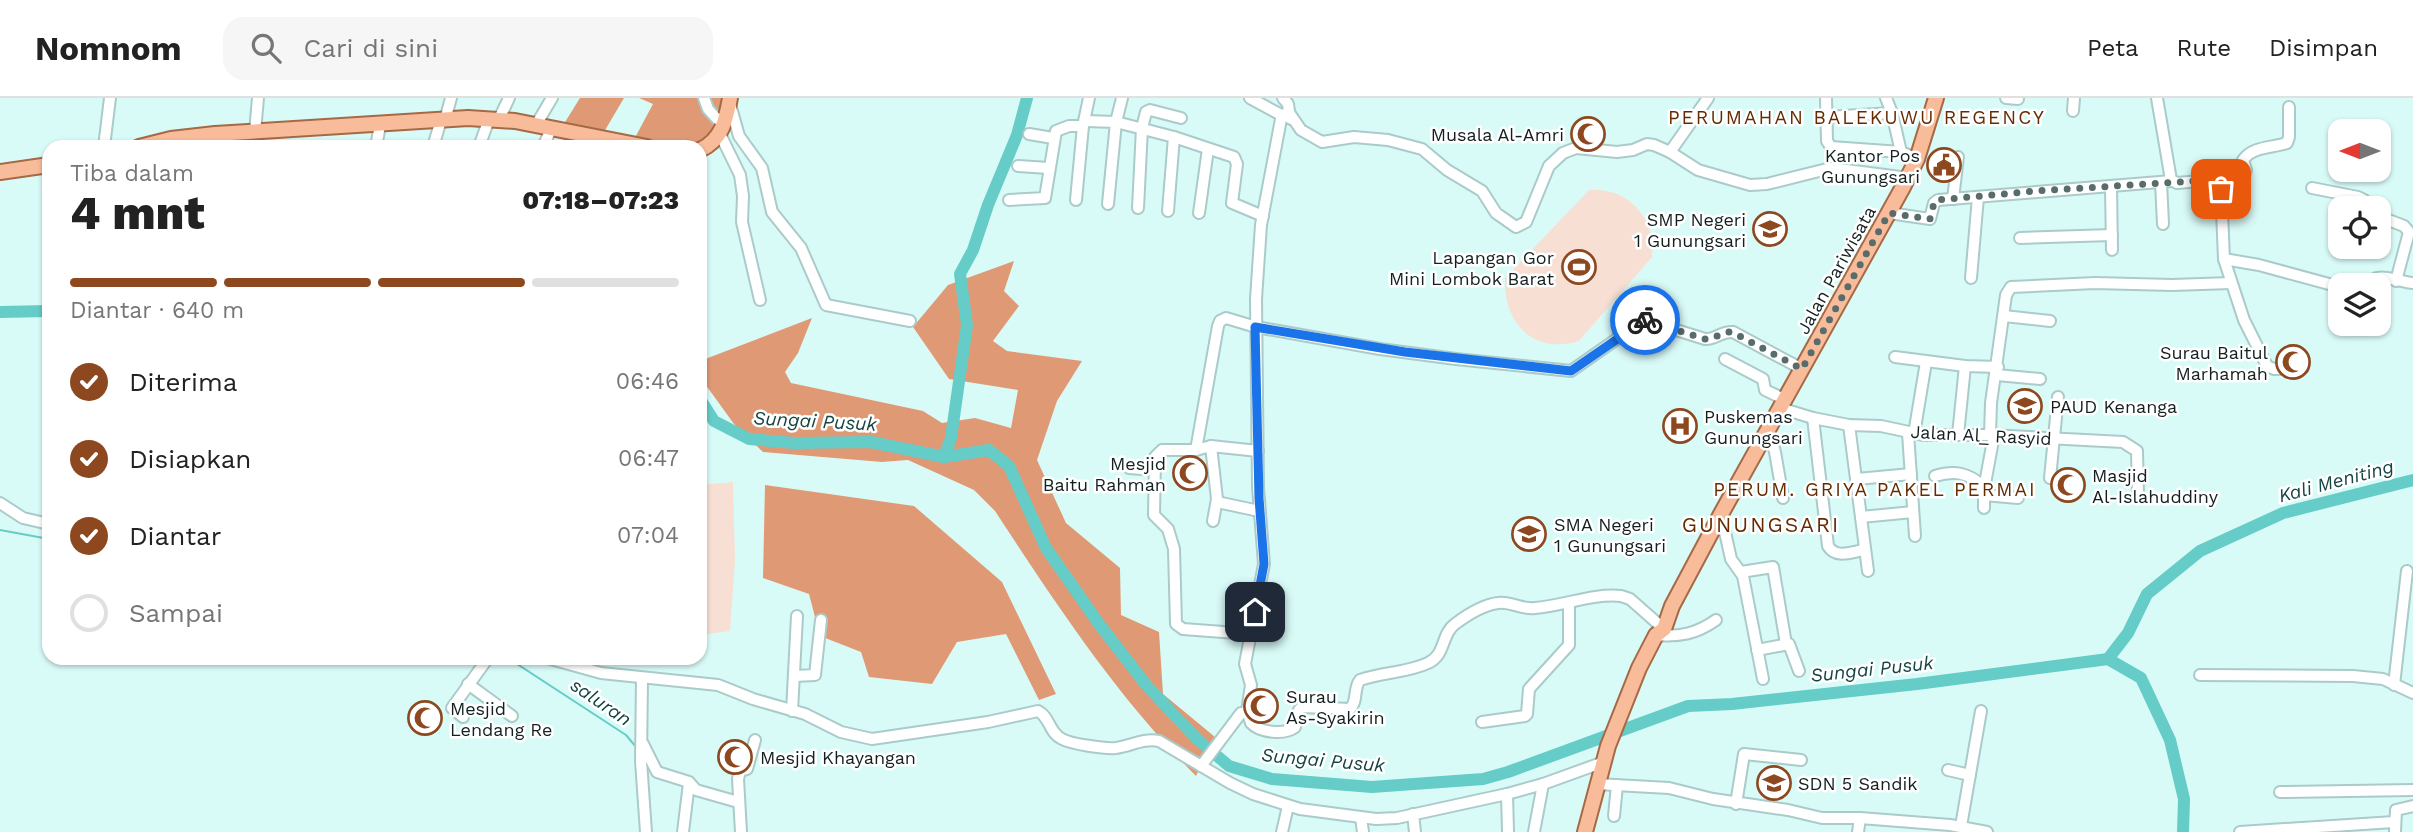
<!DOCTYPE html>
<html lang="id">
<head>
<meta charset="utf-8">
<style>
  body { margin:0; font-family:"Work Sans",sans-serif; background:#f6f6f6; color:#222; height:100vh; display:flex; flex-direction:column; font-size:26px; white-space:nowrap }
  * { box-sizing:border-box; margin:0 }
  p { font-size:23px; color:#767676 }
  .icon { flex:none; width:38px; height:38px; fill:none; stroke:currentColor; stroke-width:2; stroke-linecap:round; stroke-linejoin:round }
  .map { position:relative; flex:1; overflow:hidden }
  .drawer { position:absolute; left:42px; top:42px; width:665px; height:525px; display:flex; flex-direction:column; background:#fff; border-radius:21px; box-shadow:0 2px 5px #0004 }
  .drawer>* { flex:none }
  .needle { width:46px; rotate:270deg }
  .fabs { position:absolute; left:2328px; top:21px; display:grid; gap:14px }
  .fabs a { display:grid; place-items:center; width:63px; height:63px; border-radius:14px; background:#fff; box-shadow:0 2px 5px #0004; font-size:35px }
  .pin { position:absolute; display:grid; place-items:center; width:60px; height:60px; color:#fff; margin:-30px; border-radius:14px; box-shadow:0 4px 10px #0006 }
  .courier { position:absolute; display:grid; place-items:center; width:70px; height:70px; margin:-35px; border:5px solid #1a73e8; border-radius:50%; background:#fff; color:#222; box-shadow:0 2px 9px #0007 }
  .head em { font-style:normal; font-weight:800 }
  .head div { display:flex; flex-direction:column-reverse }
  .head { display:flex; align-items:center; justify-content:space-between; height:119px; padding:0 28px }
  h1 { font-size:46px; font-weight:800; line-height:52px }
  .bar { display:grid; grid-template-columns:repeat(4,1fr); gap:10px 7px; align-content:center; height:84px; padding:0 28px }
  .bar i { height:9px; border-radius:5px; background:#e0e0e0 }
  .bar .on { background:#8d481f }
  .bar p { grid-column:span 4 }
  ol { padding:0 28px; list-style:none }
  li { display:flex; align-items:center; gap:21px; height:77px }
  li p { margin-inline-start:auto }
  li .icon { padding:7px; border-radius:50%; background:#8d481f; color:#fff; stroke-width:4 }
  li:last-child { color:#767676 }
  li i { width:38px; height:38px; border:4px solid #e0e0e0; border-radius:50% }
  header { display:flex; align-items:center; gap:42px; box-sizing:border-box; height:98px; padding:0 35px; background:#fff; border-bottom:2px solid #e0e0e0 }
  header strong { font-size:33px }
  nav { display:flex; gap:38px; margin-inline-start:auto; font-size:24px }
  .search { width:490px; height:63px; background:#f6f6f6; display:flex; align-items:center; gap:18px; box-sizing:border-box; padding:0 24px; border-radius:21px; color:#767676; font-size:26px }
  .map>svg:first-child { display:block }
</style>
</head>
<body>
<header>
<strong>Nomnom</strong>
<div class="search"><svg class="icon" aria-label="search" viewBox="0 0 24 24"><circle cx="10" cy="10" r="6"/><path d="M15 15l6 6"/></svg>Cari di sini</div>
<nav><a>Peta</a><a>Rute</a><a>Disimpan</a></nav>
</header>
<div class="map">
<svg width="2413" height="734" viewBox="0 0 2413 734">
  <rect width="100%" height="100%" fill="#d9fbf8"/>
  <!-- green -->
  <g fill="#f8dfd3">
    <path d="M1589 92C1628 89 1656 120 1652 159L1579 243C1533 257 1503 225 1505 180Z"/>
    <polygon points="733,384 735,462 730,533 700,537 700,387"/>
  </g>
  <!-- forest -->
  <g fill="#df9a75">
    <polygon points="580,0 624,0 604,34 562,29"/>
    <polygon points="639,0 722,0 712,42 694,49 630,49 653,6"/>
    <path d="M1014 163 1004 193 1019 208 993 243 1007 253 1082 263 1057 303 1037 362 1066 425 1120 470 1121 517 1159 534 1163 596 1215 639 1196 678C1117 599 1056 506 995 413L974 392 908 362 882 364 763 354 734 326 700 279V263L812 220 798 255 785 274 791 285 923 313 942 325 975 320 1011 330 1018 292 949 281 913 229 948 187Z"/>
    <polygon points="765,387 914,408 1002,484 1056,596 1039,602 1006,536 957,544 932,586 869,579 861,554 820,538 809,496 763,480"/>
  </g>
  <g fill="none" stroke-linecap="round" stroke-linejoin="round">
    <!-- stream -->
    <g stroke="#65ccc8" stroke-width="2">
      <polyline points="0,432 49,441"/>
      <polyline points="508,560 626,637 636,649"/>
    </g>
    <!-- river -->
    <g stroke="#65ccc8" stroke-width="12">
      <polyline points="0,214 49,213"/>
      <polyline points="700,301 714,323 749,341 794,345 871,344 944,359 989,352 1009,368 1046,450 1099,526 1147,588 1197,641 1229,668 1272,681 1372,689 1483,681 1508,674 1688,608 1732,606 1917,586 2108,561"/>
      <polyline points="944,359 951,340 967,227 960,176 973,152 988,107 1017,37 1027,0"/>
      <polyline points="2183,734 2184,701 2170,642 2141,580 2108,561 2128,535 2147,496 2200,453 2283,415 2413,382"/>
    </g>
    <!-- minor casing -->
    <g stroke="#aacbc9" stroke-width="14">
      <g id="minor">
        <polyline points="704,0 708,11 717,21 726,20"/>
        <polyline points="1122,0 1116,24 1174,39 1234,59 1237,66 1232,105 1263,118"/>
        <polyline points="1250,0 1283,18"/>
        <polyline points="1283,0 1288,6 1290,20"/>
        <polyline points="1826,0 1827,43 1831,49 1901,54 1917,61"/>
        <polyline points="1886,0 1892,15 1901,54"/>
        <polyline points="2006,0 2018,1"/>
        <polyline points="2157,0 2171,82 2177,85 2212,82 2221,89 2224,161 2259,167 2340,189"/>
        <polyline points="730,6 739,38 762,70 772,114 801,150 826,207 910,223"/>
        <polyline points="2073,13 2074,0"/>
        <polyline points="1827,19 1892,15"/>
        <polyline points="499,21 509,0"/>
        <polyline points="445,22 451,0"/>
        <polyline points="1085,23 1116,24 1108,106"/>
        <polyline points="536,27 552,0"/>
        <polyline points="255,34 258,0"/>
        <polyline points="720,36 740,77 743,98 742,124 760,202"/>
        <polyline points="1029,36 1053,40"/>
        <polyline points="104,49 110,0"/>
        <polyline points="376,49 380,27"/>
        <polyline points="433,49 441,22"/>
        <polyline points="479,49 489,21"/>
        <polyline points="543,49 551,31"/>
        <polyline points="1670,54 1708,0"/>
        <polyline points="1018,68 1049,70"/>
        <polyline points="2161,84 2163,126"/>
        <path d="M2218 85 2244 78 2246 72 2243 62C2253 48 2272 50 2287 45L2289 39V9"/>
        <polyline points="2111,89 2112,152"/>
        <polyline points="2312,90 2358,99 2364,102 2372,110"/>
        <polyline points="1953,101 1958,59"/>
        <polyline points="1009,102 1045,100 1056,33 1069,28 1083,28"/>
        <polyline points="1076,102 1083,28 1089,0"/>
        <polyline points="1138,110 1142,30 1146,14 1150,12 1181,20"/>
        <polyline points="1168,113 1174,39"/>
        <polyline points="1199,115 1208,51"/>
        <polyline points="1889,115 1930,121 1934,105 1938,102 2172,83"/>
        <polyline points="2378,118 2404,128 2409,134 2396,183"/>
        <polyline points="2020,140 2112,137"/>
        <polyline points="2224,161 2244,222 2267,268 2274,271 2303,270"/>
        <polyline points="1971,180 1978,99"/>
        <path d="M2368 187C2376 172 2398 184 2413 185"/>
        <polyline points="2004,218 2050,223"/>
        <polyline points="1895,259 1965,268 1998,269"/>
        <polyline points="1725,261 1763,281 1765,292 1784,301"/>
        <polyline points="1997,277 2040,281"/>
        <polyline points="1780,310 1813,320 1849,327 1881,328 1923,337 1990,337 2123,344 2137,353 2138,397"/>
        <path d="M1813 320 1828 448C1836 461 1851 454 1864 452"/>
        <polyline points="1849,327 1868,473"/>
        <polyline points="1768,329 1775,354 1783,400"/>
        <polyline points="1908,335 1915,438"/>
        <polyline points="1914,336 1926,264"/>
        <polyline points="1958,337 1965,268"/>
        <polyline points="1990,337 1991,305 2006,197 2011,189 2095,185 2172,187 2231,185"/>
        <polyline points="1211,348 1217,401 1213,423"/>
        <path d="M1196 352 1218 228 1220 223 1226 220 1256 229 1380 251 1456 261 1571 273 1644 222 1705 241C1715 242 1721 233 1733 234L1802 271"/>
        <polyline points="1129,370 1155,372"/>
        <path d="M1935 378C1955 372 1969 375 1984 389"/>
        <polyline points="2050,380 2058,299"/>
        <polyline points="1857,381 1911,376"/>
        <polyline points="1984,397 2018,400"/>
        <polyline points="1217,404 1259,413"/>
        <polyline points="0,405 23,420 49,426"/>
        <polyline points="1984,410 1984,391 1994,337"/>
        <polyline points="1721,416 1731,461 1743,478 1763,581"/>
        <polyline points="1861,419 1913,414"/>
        <polyline points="1741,474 1773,469 1786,546"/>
        <path d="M1664 531 1630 501 1621 498C1593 495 1563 508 1535 510 1522 512 1511 503 1498 505 1482 507 1467 517 1455 526 1441 536 1446 557 1428 565 1407 575 1382 574 1360 582 1353 590 1358 604 1350 611L1302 609 1299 612 1295 629C1285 637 1260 635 1251 625L1247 613 1251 587 1245 566 1264 466 1258 389 1256 201 1261 127 1281 21 1285 16 1291 21 1288 15 1290 16 1301 32 1322 44 1354 39 1388 42 1422 51 1447 72 1482 93 1496 115 1516 129 1526 124 1549 68 1563 55 1576 50 1617 54 1633 52 1647 46 1654 47 1670 54 1698 72 1750 87 1767 86 1831 70 1908 80"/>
        <polyline points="1250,536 1183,531 1176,526 1174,451 1168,431 1154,417 1155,359 1162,352 1196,352 1211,348 1258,353"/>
        <path d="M1656 537C1680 539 1696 536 1716 522"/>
        <polyline points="1757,552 1789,546 1799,573"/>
        <path d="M547 560 601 575 718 587 753 601 805 616 841 634 872 641 988 624 1038 613C1050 619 1049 635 1062 641 1071 646 1105 651 1116 650 1131 648 1143 640 1159 643L1230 685 1253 696 1300 711 1376 721 1397 720 1507 696 1543 686 1604 664"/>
        <polyline points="2200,577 2353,578 2383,581 2413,595"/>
        <polyline points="794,578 815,577 821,522"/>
        <polyline points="642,581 641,663 646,734"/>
        <polyline points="468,586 512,618"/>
        <polyline points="2394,587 2407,473"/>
        <polyline points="792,613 797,518"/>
        <polyline points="463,619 452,610 488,560"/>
        <polyline points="1482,624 1525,618 1527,616 1529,591 1569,547 1569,505"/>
        <polyline points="643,646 657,674 689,684 696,692 738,704"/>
        <polyline points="1201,668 1241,615 1247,615"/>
        <polyline points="1948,672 1970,677"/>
        <polyline points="1597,686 1669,690 1713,701 1788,712 1822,720 1860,720 1950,727 1987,734"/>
        <polyline points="2280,694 2413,692"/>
        <polyline points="1507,696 1508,734"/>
        <polyline points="1736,706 1744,656 1801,662"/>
        <polyline points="1413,716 1415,734"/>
        <polyline points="1614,718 1617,687"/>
        <polyline points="1361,720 1363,734"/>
        <polyline points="1961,728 1981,613"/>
        <polyline points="683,734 689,685"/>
        <polyline points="741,734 738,681 740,673 747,671 755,642"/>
        <polyline points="1282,734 1288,708"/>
        <polyline points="1534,734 1543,686"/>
        <polyline points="1858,734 1860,720"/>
        <polyline points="2240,734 2394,724"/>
        <polyline points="2395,734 2396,712 2413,708"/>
      </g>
    </g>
    <!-- major casing -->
    <g stroke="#a66945" stroke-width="18">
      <g id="major">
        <polyline points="139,49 171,41 215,36 468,20 515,23 647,49"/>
        <path d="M700 52C722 42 726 22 730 0"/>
        <polyline points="0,74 49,67"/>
        <polyline points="1585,734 1608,648 1639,570 1656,537 1664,531 1672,508 1721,416 1903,89 1917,61 1936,0"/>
      </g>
    </g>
    <!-- minor -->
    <use href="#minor" stroke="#fff" stroke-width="10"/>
    <!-- major -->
    <use href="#major" stroke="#f9bc9b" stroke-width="14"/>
  </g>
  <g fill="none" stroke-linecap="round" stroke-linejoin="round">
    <!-- done -->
    <path stroke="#586d6b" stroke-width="7" stroke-dasharray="0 12.6" d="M1645 222 1705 241C1715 242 1721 233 1732 234L1802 271 1889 115 1930 121 1934 105 1937 102 2036 93 2210 82 2217 84 2221 91"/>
    <!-- route -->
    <polyline stroke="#1a73e8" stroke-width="9" points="1255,514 1264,466 1259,400 1255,229 1405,254 1571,273 1645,222"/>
  </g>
  <!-- icons -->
  <defs>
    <g id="mosque-ring" transform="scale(1.75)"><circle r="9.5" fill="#fff" stroke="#8d481f" stroke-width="1.5"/><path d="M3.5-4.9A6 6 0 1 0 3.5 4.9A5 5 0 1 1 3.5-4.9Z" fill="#8d481f"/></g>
    <g id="civic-ring" transform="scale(1.75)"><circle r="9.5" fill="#fff" stroke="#8d481f" stroke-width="1.5"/><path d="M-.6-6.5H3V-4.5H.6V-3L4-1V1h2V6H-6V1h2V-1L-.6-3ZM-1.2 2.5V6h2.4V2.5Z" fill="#8d481f"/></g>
    <g id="school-ring" transform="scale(1.75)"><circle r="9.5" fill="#fff" stroke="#8d481f" stroke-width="1.5"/><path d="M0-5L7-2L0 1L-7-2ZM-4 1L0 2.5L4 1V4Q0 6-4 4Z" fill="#8d481f"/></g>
    <g id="stadium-ring" transform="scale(1.75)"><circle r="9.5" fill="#fff" stroke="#8d481f" stroke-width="1.5"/><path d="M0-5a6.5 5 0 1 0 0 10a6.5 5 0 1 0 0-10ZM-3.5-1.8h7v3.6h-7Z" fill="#8d481f"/></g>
    <g id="hospital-ring" transform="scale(1.75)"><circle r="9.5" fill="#fff" stroke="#8d481f" stroke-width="1.5"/><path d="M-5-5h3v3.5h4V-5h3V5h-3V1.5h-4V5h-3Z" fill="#8d481f"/></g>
  </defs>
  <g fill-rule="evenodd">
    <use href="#mosque-ring" x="1588" y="36"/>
    <use href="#civic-ring" x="1944" y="67"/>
    <use href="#school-ring" x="1770" y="131"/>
    <use href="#stadium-ring" x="1579" y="169"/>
    <use href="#mosque-ring" x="2293" y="264"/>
    <use href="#school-ring" x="2025" y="308"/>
    <use href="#hospital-ring" x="1680" y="328"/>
    <use href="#mosque-ring" x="1190" y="375"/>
    <use href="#mosque-ring" x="2068" y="387"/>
    <use href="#school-ring" x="1529" y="436"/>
    <use href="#mosque-ring" x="1261" y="608"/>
    <use href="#mosque-ring" x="425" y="620"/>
    <use href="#mosque-ring" x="735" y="659"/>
    <use href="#school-ring" x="1774" y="685"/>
  </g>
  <g text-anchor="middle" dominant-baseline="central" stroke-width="5" stroke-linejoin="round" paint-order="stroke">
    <!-- poi labels -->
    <g font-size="18" fill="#13201f" stroke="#fff" text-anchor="start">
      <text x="1564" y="36" text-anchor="end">Musala Al-Amri</text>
      <text x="1920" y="57" text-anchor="end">Kantor Pos<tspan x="1920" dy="21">Gunungsari</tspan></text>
      <text x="1746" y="121" text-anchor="end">SMP Negeri<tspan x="1746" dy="21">1 Gunungsari</tspan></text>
      <text x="1554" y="159" text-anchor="end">Lapangan Gor<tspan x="1554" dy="21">Mini Lombok Barat</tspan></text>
      <text x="2268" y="254" text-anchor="end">Surau Baitul<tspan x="2268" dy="21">Marhamah</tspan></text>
      <text x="2050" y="308">PAUD Kenanga</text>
      <text x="1704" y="318">Puskemas<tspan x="1704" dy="21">Gunungsari</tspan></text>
      <text x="1166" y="365" text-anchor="end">Mesjid<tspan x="1166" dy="21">Baitu Rahman</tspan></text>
      <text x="2092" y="377">Masjid<tspan x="2092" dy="21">Al-Islahuddiny</tspan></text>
      <text x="1554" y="426">SMA Negeri<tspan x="1554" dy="21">1 Gunungsari</tspan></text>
      <text x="1286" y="598">Surau<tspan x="1286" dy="21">As-Syakirin</tspan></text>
      <text x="450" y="610">Mesjid<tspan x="450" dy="21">Lendang Re</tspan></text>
      <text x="760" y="659">Mesjid Khayangan</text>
      <text x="1798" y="685">SDN 5 Sandik</text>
    </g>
    <!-- street labels -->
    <g font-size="18" fill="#13201f" stroke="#fff">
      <text transform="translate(1836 172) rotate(-61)">Jalan Pariwisata</text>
      <text transform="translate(1981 337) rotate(3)">Jalan Al_ Rasyid</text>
    </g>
    <!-- neighbourhood labels -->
    <g font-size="19" letter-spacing="2" fill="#662a00" stroke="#fff">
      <text x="1857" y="19">PERUMAHAN BALEKUWU REGENCY</text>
      <text x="1875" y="391">PERUM. GRIYA PAKEL PERMAI</text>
    </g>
    <!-- water labels -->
    <g font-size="19" font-style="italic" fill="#154543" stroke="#fff">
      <text transform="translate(815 323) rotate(3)">Sungai Pusuk</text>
      <text transform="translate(2336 383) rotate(-15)">Kali Meniting</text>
      <text transform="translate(1872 571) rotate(-6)">Sungai Pusuk</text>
      <text transform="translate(601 604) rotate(34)">saluran</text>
      <text transform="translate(1323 662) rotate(5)">Sungai Pusuk</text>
    </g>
    <!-- quarter labels -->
    <g font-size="21" letter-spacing="2" fill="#662a00" stroke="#fff">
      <text x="1761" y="426">GUNUNGSARI</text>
    </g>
  </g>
</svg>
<div class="fabs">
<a><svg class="needle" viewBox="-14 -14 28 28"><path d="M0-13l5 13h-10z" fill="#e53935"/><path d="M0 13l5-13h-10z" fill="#767676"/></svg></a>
<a><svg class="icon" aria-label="locate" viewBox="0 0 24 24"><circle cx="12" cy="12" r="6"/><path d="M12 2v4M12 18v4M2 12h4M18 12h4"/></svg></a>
<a><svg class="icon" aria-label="layers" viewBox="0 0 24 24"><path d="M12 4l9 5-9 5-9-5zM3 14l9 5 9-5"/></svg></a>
</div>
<div class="pin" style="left:2221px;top:91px;background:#ea580c"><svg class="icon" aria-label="bag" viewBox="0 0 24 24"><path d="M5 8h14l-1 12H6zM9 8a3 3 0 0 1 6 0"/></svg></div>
<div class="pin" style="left:1255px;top:514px;background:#1f2937"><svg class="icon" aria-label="home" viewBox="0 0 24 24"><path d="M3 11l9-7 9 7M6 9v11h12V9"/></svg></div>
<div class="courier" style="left:1645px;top:222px"><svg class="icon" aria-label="bike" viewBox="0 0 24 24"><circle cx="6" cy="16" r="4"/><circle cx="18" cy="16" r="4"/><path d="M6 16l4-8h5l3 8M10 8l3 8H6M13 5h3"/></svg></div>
<section class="drawer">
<div class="head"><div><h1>4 mnt</h1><p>Tiba dalam</p></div><em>07:18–07:23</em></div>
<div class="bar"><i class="on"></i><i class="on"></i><i class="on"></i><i></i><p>Diantar · 640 m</p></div>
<ol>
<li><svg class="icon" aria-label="check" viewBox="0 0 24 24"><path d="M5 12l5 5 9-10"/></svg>Diterima<p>06:46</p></li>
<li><svg class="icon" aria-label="check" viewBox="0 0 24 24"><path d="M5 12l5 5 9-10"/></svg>Disiapkan<p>06:47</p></li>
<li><svg class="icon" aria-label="check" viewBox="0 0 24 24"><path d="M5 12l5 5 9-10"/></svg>Diantar<p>07:04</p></li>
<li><i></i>Sampai</li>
</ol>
</section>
</div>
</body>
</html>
